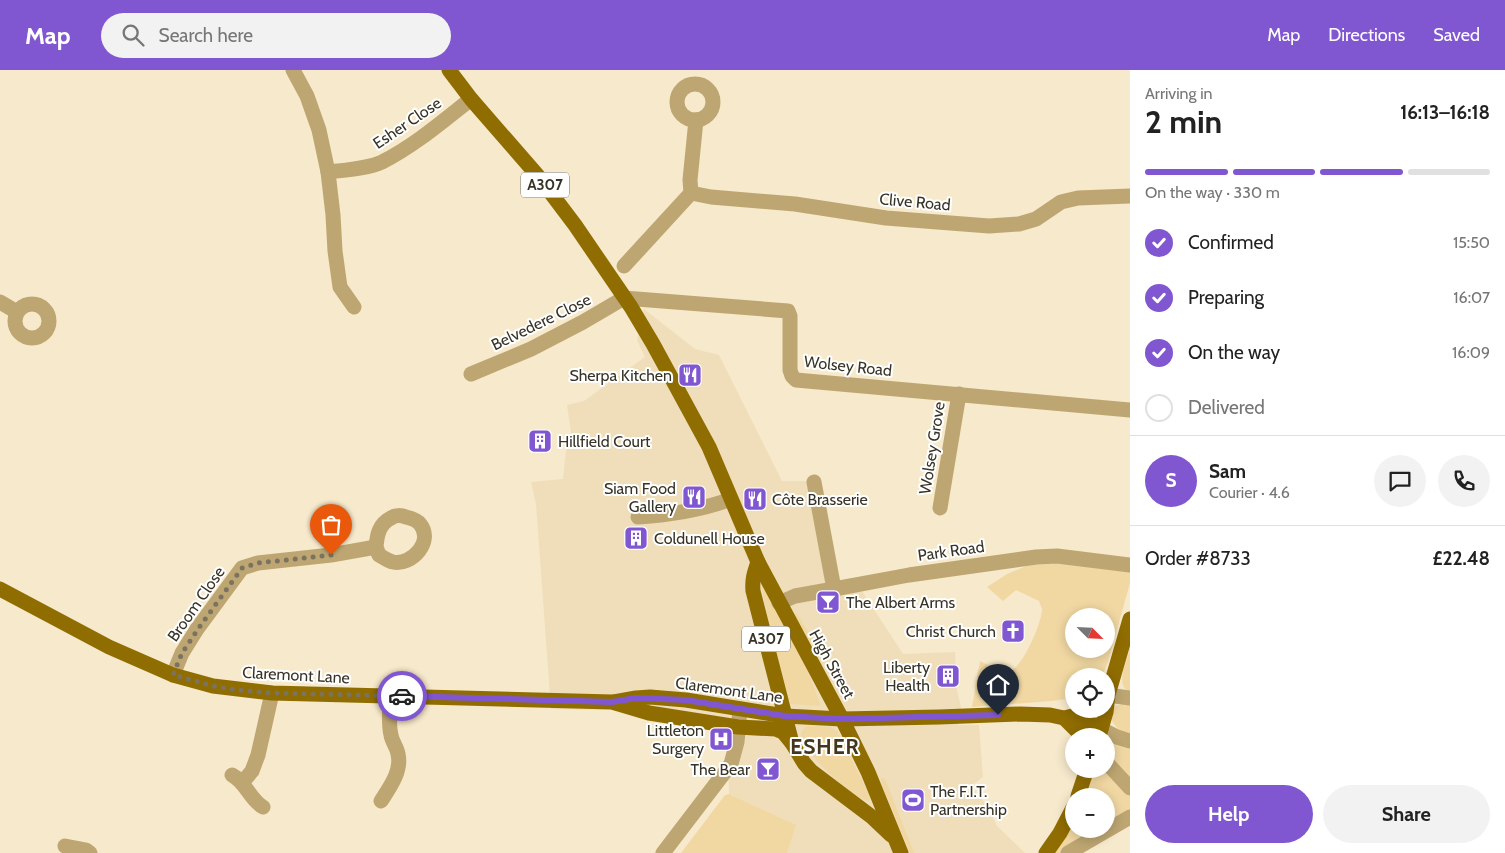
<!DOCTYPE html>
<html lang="en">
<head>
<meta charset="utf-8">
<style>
  body { margin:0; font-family:Cabin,sans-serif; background:#f2f2f2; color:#222; height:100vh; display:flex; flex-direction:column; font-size:19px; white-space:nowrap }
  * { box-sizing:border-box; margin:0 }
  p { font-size:16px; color:#767676 }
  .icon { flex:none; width:28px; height:28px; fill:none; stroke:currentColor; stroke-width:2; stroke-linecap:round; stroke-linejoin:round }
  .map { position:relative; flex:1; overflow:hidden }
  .panel { display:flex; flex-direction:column; background:#fff; width:375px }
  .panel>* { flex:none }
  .needle { width:32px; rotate:114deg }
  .buttons { position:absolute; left:1065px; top:538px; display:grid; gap:10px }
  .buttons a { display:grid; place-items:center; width:50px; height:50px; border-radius:50%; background:#fff; box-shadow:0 2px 12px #0003; font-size:25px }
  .pin { position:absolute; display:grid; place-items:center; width:42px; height:42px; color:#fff; margin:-51px -21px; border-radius:50% 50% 50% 0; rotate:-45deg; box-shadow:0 0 5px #0007 }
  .pin .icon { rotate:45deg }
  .courier { position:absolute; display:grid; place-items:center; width:50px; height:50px; margin:-25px; border:4px solid #8057d0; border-radius:50%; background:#fff; color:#222; box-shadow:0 1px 6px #0007 }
  .head em { font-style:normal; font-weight:700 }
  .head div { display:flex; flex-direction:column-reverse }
  .head { display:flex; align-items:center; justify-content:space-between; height:85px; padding:0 15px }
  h1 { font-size:32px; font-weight:700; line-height:38px }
  .bar { display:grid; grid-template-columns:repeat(4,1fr); gap:8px 5px; align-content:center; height:60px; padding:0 15px }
  .bar i { height:6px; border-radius:4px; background:#e0e0e0 }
  .bar .active { background:#8057d0 }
  .bar p { grid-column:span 4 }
  .line { display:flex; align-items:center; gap:12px; padding:0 15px; border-top:1px solid #e0e0e0 }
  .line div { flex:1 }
  .round { display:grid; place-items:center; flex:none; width:52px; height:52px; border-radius:26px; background:#f2f2f2 }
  ol { padding:0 15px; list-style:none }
  li { display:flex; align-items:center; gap:15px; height:55px }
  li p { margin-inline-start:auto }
  li .icon { padding:5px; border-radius:50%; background:#8057d0; color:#fff; stroke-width:4 }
  li:last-child { color:#767676 }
  li i { width:28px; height:28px; border:2px solid #e0e0e0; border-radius:50% }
  .primary-button { display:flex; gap:10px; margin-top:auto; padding:10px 15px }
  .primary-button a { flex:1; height:58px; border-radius:30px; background:#8057d0; color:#fff; font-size:20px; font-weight:700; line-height:58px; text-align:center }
  .primary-button a+a { background:#f2f2f2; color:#222 }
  header { display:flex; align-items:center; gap:30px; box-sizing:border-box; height:70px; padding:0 25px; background:#8057d0; color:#fff }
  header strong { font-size:24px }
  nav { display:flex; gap:28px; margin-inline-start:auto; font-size:18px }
  .search { width:350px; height:45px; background:#f2f2f2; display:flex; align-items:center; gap:12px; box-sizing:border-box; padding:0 18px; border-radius:28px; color:#767676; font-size:19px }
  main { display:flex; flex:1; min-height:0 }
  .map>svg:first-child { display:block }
</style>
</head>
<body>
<header>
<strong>Map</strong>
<div class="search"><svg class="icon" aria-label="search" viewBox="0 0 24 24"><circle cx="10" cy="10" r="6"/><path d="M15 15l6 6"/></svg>Search here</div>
<nav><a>Map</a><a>Directions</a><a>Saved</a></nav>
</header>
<main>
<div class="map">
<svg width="1130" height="783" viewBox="0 0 1130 783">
  <rect width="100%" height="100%" fill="#f7e9cb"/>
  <!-- built -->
  <polygon fill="#efdeb9" points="644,239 695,279 719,285 782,411 817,411 837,511 862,521 903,584 955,582 956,616 961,637 958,655 979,655 983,707 971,716 988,737 997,756 1025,783 787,783 795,755 729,724 728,692 731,661 612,640 551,639 536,434 531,412 563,409 566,380 572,369 567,335 584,331 645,287 637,270"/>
  <!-- green -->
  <g fill="#f1d8a3" fill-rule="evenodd">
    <path d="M1038 491 1130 501V513L1108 592 1102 606H1074V628L1051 631 972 637 980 591C988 595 1002 603 1010 601 1023 597 1042 552 1042 539 1042 538 1039 532 1039 531L1016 520 1003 531 987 517 1007 504ZM1074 546H1106V579H1074Z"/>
    <polygon points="761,515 763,515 804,591 821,636 791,634 787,625 769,554"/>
    <polygon points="796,543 797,544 846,623 843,625 794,545"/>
    <path d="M1130 579V622C1114 616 1127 591 1130 579Z"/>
    <path d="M1130 633V663C1129 663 1123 661 1122 661 1114 657 1106 645 1114 637 1118 634 1125 634 1130 633Z"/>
    <path d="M808 656 831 657 837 661 870 726 869 731C856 731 799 679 801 665 801 660 804 658 808 656Z"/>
    <polygon points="1106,674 1117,674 1130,679 1130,711 1106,687"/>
    <polygon points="1093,699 1105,699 1130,725 1130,742 1106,756 1106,726 1084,726"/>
    <polygon points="881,707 885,709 914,783 910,783 881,712"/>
    <polygon points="729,724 796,755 787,783 681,783 725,725"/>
    <polygon points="1074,750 1074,759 1102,759 1062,783 1052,783"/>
  </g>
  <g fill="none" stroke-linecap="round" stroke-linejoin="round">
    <!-- minor -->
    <g stroke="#bea672" stroke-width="15">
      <polyline points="293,0 307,26 319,60 328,102 333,145 335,181 340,217 354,237"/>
      <circle cx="695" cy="32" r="18"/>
      <path d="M328 102C344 100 367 99 382 92 414 76 443 51 471 29"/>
      <polyline points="691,123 690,110 696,50"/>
      <polyline points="624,196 691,123 711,127 795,134 886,148 989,156 1019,154 1036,149 1061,132 1078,128 1130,126"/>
      <polyline points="0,232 17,242"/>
      <circle cx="32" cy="251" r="17"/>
      <polyline points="471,304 531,279 583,252 624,228 788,241 790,246 790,300 792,306 796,310 1130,340"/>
      <polyline points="814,412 834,519"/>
      <polyline points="940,438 959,324"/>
      <path d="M638 447C669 445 702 440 731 429"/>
      <polyline points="779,533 795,526 834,519 909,505 1036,487 1057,486 1130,495"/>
      <path d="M173 605 182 583 197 559 242 498 258 493 331 485 376 477C377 465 379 454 391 448 395 445 401 445 406 447 410 448 417 450 420 454 434 471 412 496 393 492 388 491 383 487 379 485L376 477"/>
      <polyline points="1108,625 1130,628"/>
      <polyline points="1101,659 1117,667 1130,671"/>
      <polyline points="1106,692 1130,718"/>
      <path d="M232 705C246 712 250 730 263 737"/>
      <polyline points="242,713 252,701 258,685 272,623"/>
      <path d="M381 731C390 717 402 701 398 684 397 677 392 672 391 665 388 653 390 639 390 626"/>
      <polyline points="65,776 86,780 90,783"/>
      <polyline points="663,783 731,694 737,672 740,639"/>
      <polyline points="1068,783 1130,747"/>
    </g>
    <!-- major -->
    <g stroke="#906d00" stroke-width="15">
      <polyline points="449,0 471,29 538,106 575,155 631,237 653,274 709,377 758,492 842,649 868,702 901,783"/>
      <path d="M758 492C754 503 752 510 753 521L792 673 804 693 811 701 872 747 891 765"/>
      <polyline points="0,519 109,577 173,605 213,616 272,623 612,632 649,643 738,657 776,659 783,662 792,673"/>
      <polyline points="614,632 636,628 650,627 686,630 785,646 842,649 939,647 1020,644 1050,645 1092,654 1101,659"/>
      <polyline points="1068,647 1085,643 1092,639"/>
      <polyline points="1064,648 1082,666"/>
      <polyline points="1099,666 1106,642 1108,625 1130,549"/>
      <polyline points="1078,726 1087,699"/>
      <polyline points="1046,783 1060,763 1074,736"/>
    </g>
  </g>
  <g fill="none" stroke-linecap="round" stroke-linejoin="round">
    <!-- done -->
    <polyline stroke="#7b7360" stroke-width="5" stroke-dasharray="0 9" points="331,485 258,493 242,498 198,559 182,583 173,605 213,616 237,620 272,623 402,626"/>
    <!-- route -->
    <polyline stroke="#8057d0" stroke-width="6" points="402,626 612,632 636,628 686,630 785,646 842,649 998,645"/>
  </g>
  <!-- icons -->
  <defs>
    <g id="restaurant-square" transform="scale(1.25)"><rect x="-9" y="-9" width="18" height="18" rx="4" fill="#8057d0" stroke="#fff"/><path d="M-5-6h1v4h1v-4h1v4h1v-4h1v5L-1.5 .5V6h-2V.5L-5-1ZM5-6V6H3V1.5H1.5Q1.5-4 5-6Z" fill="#fff"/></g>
    <g id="building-square" transform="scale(1.25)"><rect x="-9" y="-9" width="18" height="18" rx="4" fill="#8057d0" stroke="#fff"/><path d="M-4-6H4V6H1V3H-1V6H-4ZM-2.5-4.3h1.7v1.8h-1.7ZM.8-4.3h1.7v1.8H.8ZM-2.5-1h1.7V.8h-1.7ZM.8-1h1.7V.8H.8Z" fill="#fff"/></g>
    <g id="bar-square" transform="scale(1.25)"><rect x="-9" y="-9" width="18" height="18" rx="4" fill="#8057d0" stroke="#fff"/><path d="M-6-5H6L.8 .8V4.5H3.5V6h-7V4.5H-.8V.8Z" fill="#fff"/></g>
    <g id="church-square" transform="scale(1.25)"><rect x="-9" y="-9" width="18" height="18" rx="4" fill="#8057d0" stroke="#fff"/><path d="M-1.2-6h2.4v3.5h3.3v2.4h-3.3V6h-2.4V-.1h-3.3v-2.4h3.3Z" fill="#fff"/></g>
    <g id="hospital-square" transform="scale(1.25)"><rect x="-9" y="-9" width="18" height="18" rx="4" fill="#8057d0" stroke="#fff"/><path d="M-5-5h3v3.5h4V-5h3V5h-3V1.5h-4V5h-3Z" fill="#fff"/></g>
    <g id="stadium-square" transform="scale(1.25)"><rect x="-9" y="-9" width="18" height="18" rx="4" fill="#8057d0" stroke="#fff"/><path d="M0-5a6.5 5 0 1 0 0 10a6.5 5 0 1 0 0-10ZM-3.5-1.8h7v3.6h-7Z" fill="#fff"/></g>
  </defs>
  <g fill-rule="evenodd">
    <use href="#restaurant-square" x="690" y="305"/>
    <use href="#building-square" x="540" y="371"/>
    <use href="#restaurant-square" x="694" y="427"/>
    <use href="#restaurant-square" x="755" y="429"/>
    <use href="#building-square" x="636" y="468"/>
    <use href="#bar-square" x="828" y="532"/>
    <use href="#church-square" x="1013" y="561"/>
    <use href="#building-square" x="948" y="606"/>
    <use href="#hospital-square" x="721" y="669"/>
    <use href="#bar-square" x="768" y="699"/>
    <use href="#stadium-square" x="913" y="730"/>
  </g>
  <g text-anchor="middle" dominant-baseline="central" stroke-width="4" stroke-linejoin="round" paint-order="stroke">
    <!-- shield labels -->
    <g fill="#fff" stroke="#747068" stroke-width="1">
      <rect x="521" y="102.5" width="48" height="25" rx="4"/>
      <rect x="742" y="556.5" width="48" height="25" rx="4"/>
    </g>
    <g font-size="15" font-weight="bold" fill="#383327">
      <text x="545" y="115">A307</text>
      <text x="766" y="569">A307</text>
    </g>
    <!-- street labels -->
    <g font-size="16" fill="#383327" stroke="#fff">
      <text transform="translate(407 53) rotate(-34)">Esher Close</text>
      <text transform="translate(915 132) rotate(5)">Clive Road</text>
      <text transform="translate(541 252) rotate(-26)">Belvedere Close</text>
      <text transform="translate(848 296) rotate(6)">Wolsey Road</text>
      <text transform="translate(932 378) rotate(-81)">Wolsey Grove</text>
      <text transform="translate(951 481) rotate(-8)">Park Road</text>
      <text transform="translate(196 534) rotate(-55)">Broom Close</text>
      <text transform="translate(832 594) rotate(61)">High Street</text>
      <text transform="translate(296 605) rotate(3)">Claremont Lane</text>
      <text transform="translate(729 620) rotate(8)">Claremont Lane</text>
    </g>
    <!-- poi labels -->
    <g font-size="16" fill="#383327" stroke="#fff" text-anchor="end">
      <text x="672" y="305">Sherpa Kitchen</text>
      <text x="558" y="371" text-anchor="start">Hillfield Court</text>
      <text x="676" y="418">Siam Food<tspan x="676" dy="18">Gallery</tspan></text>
      <text x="772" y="429" text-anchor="start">Côte Brasserie</text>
      <text x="654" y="468" text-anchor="start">Coldunell House</text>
      <text x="846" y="532" text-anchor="start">The Albert Arms</text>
      <text x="996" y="561">Christ Church</text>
      <text x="930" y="597">Liberty<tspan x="930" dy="18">Health</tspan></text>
      <text x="704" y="660">Littleton<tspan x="704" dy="18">Surgery</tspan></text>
      <text x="750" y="699">The Bear</text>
      <text x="930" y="721" text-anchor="start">The F.I.T.<tspan x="930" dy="18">Partnership</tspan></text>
    </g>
    <!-- district labels -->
    <g font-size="21" font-weight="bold" letter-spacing="1" fill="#42361d" stroke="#fff">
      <text x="825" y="676">ESHER</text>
    </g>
  </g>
</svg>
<div class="buttons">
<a><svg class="needle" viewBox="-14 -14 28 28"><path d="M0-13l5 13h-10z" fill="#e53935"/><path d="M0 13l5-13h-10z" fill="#767676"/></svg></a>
<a><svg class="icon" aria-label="locate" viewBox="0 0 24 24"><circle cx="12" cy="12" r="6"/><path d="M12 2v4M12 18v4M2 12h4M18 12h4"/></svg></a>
<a>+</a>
<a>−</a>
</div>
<div class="pin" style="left:331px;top:485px;background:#ea580c"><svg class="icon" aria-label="bag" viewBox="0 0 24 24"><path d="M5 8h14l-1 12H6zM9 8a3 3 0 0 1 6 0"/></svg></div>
<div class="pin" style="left:998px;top:645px;background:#1f2937"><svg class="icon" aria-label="home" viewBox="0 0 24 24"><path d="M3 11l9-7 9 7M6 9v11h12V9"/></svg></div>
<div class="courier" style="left:402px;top:626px"><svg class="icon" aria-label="car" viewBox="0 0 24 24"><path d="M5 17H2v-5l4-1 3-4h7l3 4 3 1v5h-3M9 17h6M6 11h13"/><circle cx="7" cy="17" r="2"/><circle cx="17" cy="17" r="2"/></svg></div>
</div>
<section class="panel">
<div class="head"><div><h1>2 min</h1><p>Arriving in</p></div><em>16:13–16:18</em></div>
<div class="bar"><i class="active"></i><i class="active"></i><i class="active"></i><i></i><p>On the way · 330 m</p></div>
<ol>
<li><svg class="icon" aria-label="check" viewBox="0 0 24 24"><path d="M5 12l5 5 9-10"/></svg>Confirmed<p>15:50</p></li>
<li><svg class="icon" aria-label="check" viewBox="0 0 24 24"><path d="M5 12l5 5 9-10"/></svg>Preparing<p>16:07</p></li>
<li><svg class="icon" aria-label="check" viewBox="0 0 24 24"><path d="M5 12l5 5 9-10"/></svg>On the way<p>16:09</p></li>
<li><i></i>Delivered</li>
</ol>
<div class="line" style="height:90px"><b class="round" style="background:#8057d0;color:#fff">S</b><div><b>Sam</b><p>Courier · 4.6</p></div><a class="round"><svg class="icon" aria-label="chat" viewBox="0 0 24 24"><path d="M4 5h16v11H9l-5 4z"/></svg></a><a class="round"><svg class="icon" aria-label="phone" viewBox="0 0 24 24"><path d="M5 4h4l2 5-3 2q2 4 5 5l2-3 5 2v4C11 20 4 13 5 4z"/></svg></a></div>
<div class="line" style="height:65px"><div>Order #8733</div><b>£22.48</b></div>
<div class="primary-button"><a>Help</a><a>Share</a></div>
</section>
</main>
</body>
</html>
